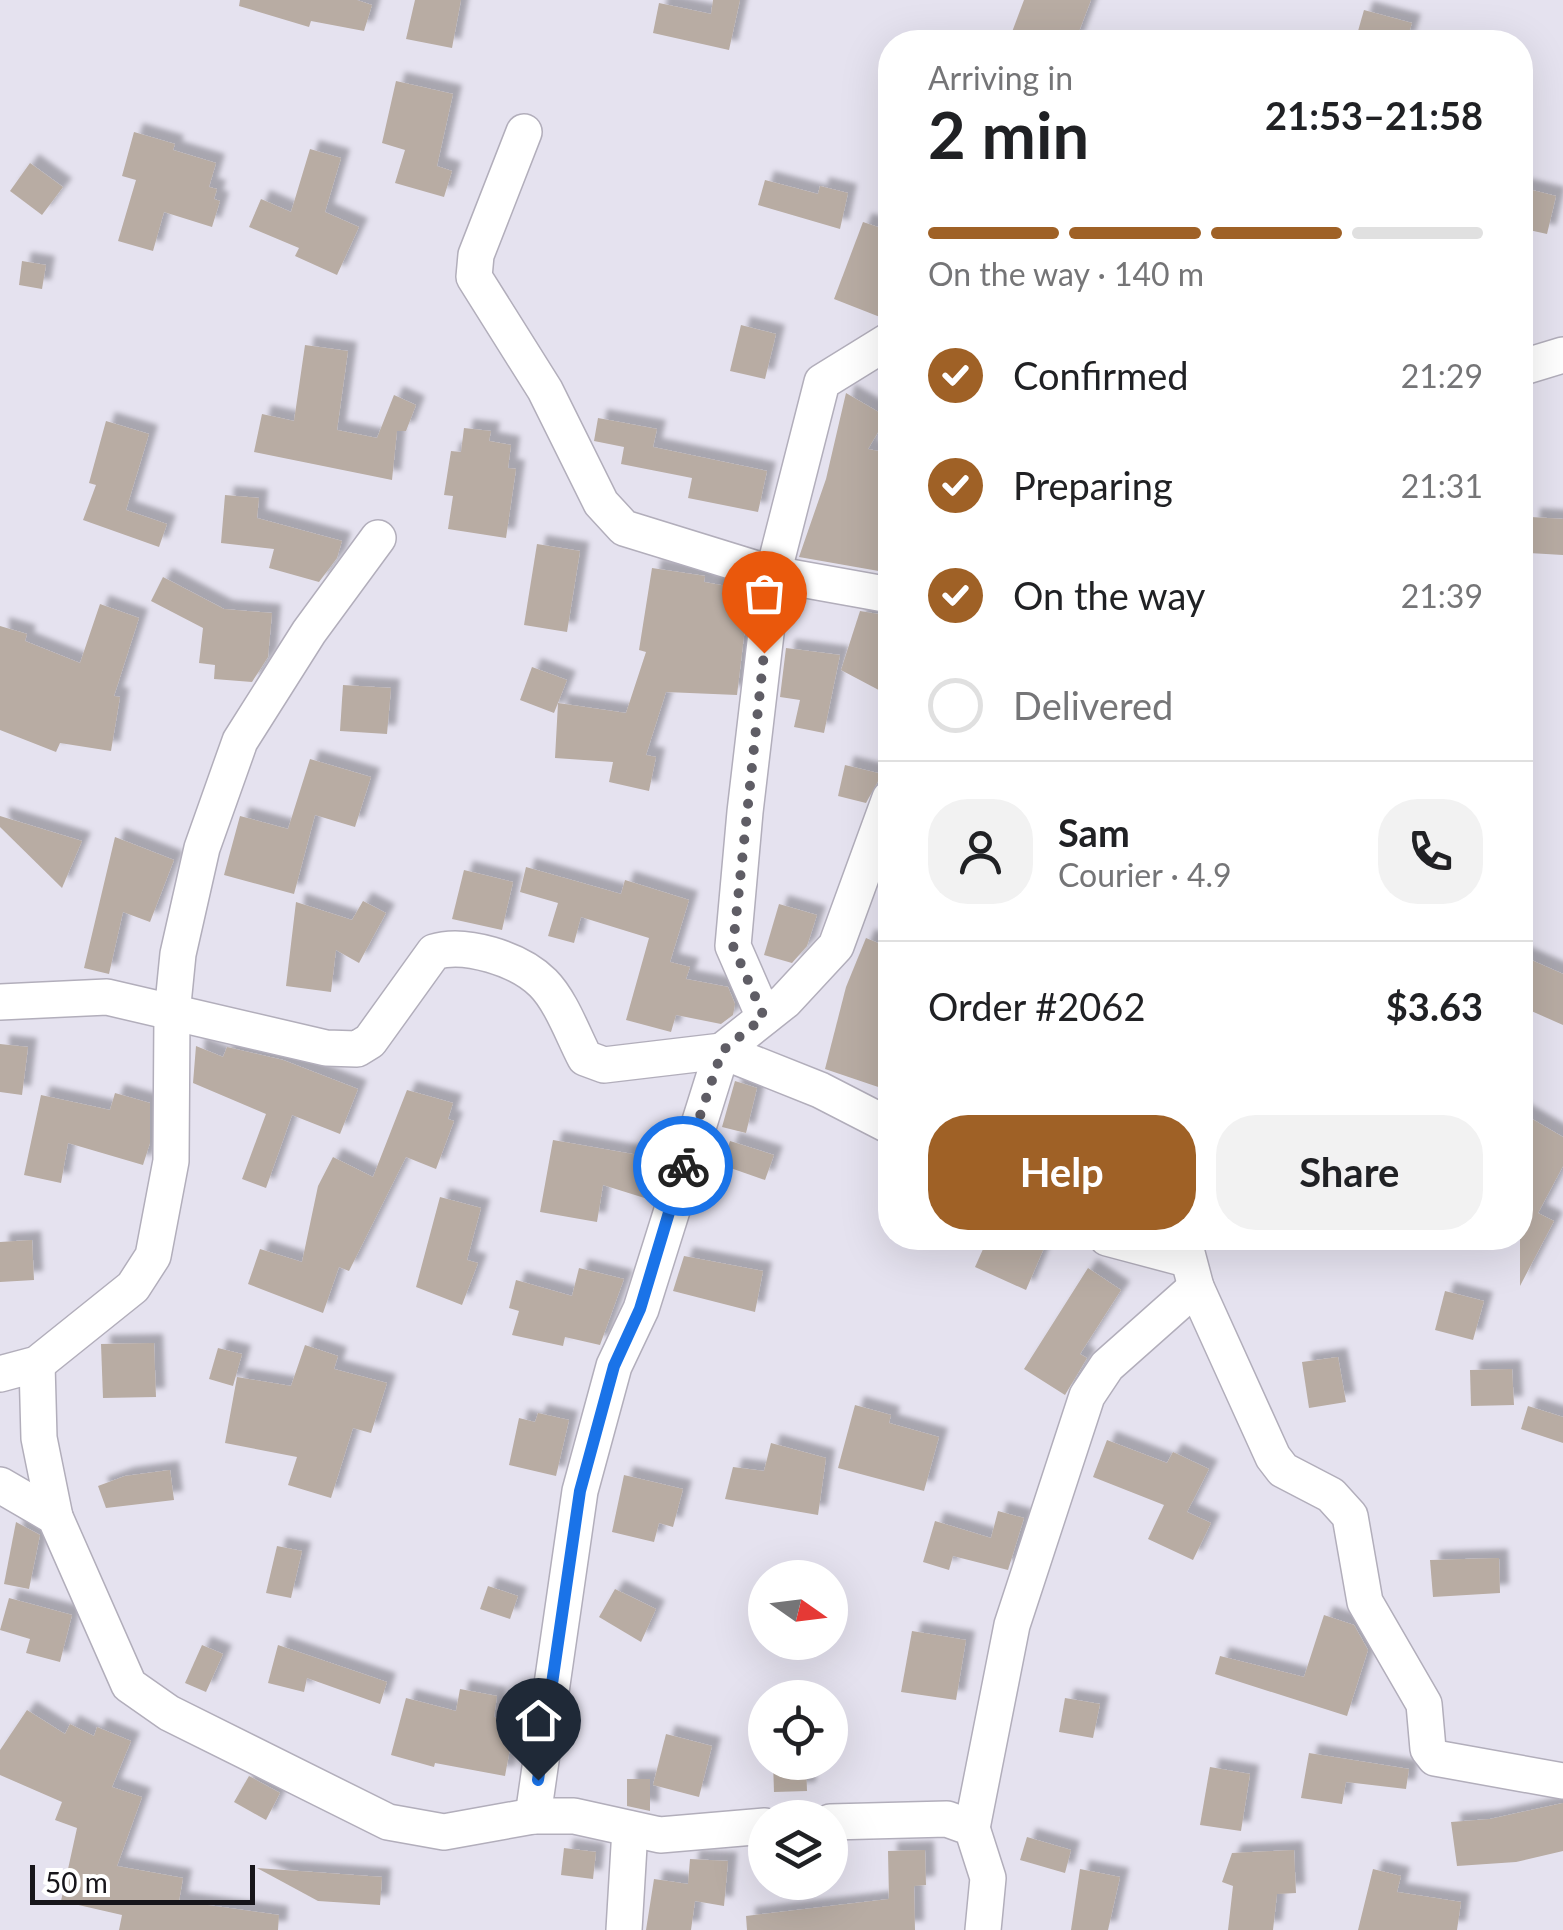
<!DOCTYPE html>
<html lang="en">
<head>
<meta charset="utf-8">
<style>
  body { margin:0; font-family:Lato,sans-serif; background:#f2f2f2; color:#202124; height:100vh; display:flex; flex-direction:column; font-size:38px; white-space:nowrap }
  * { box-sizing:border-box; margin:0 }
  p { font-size:32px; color:#757577 }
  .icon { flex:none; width:55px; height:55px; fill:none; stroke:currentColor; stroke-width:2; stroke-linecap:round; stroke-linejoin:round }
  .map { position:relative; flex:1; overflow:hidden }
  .details { position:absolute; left:878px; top:30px; width:655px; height:1220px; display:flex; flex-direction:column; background:#fff; border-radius:40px; box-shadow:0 10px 40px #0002 }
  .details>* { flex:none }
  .needle { width:65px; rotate:104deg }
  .controls { position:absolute; left:748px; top:1560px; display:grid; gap:20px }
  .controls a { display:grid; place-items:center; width:100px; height:100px; border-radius:50%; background:#fff; box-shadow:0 10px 40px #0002; font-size:50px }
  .scale { position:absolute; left:30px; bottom:25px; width:225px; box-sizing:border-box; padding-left:10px; border:5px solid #17151a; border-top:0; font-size:28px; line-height:35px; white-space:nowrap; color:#17151a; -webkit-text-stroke:8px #fff; paint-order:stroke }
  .pin { position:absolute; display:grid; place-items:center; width:85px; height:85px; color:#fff; margin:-102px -42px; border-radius:50% 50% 50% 0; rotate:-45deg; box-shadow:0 0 10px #0007 }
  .pin .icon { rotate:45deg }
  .courier { position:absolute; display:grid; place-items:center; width:100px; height:100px; margin:-50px; border:8px solid #1a73e8; border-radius:50%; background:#fff; color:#222; box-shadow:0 2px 12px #0007 }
  .headline em { font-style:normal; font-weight:700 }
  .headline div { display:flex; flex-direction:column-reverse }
  .headline { display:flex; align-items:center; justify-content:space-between; height:170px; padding:0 50px }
  h1 { font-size:65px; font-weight:700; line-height:75px }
  .bar { display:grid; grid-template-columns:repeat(4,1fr); gap:15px 10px; align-content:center; height:120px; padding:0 50px }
  .bar i { height:12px; border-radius:8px; background:#e0e0e0 }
  .bar .on { background:#9f6126 }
  .bar p { grid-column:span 4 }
  .line { display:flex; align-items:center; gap:25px; padding:0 50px; border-top:2px solid #e0e0e0 }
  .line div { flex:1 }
  .round { display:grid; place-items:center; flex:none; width:105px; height:105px; border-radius:40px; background:#f2f2f2 }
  ol { padding:0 50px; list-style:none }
  li { display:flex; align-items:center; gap:30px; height:110px }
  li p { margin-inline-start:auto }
  li .icon { padding:10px; border-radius:50%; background:#9f6126; color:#fff; stroke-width:4 }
  li:last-child { color:#757577 }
  li i { width:55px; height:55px; border:5px solid #e0e0e0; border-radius:50% }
  .primary-button { display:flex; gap:20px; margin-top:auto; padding:20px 50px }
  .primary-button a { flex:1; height:115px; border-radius:40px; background:#9f6126; color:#fff; font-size:40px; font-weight:700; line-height:115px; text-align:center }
  .primary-button a+a { background:#f2f2f2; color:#202124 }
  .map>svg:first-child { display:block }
</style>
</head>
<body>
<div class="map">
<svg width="1563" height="1930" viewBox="0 0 1563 1930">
  <defs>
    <filter id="shadow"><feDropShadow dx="9" dy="-9" stdDeviation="2.5" flood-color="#0004"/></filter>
  </defs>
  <rect width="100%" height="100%" fill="#e5e2ef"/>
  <!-- building -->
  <g fill="#b8aca3" filter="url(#shadow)">
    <polygon points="240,0 357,0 372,5 364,31 311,21 309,27 239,6"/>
    <polygon points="415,0 461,0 452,48 406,39"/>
    <polygon points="713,0 740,0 729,50 653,33 659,3 711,14"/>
    <polygon points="1024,0 1091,0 1075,42 1039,42 1012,32"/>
    <polygon points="1364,10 1412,23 1406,42 1356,38"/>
    <polygon points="396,81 453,94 437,166 452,171 444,197 395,183 405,150 382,143"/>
    <polygon points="134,132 175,144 173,150 216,163 209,187 217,189 214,199 220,201 212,227 164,212 153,251 118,241 136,180 122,176"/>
    <polygon points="310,149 341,158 325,212 359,227 337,275 295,256 299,248 249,227 261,199 291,212"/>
    <polygon points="30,163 63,187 42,215 10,191"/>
    <polygon points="765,180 818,194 820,186 848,193 840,229 758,205"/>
    <polygon points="1520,187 1556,196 1547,234 1520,228"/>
    <polygon points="863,222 890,231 890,291 880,317 834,299"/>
    <polygon points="22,261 46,265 42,289 19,285"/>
    <polygon points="741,325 776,334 765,379 730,371"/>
    <polygon points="305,345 348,351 337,430 377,438 394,395 416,405 406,431 397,431 392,480 254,452 262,414 294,421"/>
    <polygon points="846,393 887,417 868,449 883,452 879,472 890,475 890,573 799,557 826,479"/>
    <polygon points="598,418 657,429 653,447 767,471 758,512 688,498 692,478 621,464 624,447 594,441"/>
    <polygon points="106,421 149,434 126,510 167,524 159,547 83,520 96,485 89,483"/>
    <polygon points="464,428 491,431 489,441 511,445 508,468 516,469 506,538 448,529 453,496 444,495 451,451 461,452"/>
    <polygon points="225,495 259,498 257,518 342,541 337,558 319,582 269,568 274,549 221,543"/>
    <polygon points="1531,517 1563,519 1563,555 1529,553"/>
    <polygon points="537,544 580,551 567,632 524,625"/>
    <polygon points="652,568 705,576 704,582 732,587 730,599 748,602 737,695 666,692 646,755 656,757 649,791 609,782 613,762 555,758 558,703 626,713 646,652 639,650"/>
    <polygon points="163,577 224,609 272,613 268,657 252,682 214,679 215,665 199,663 203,628 151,601"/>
    <polygon points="100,604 139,618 114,696 120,697 111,751 60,743 56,752 0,730 0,626 27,634 25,641 80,663"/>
    <polygon points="860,611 890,616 890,696 841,670"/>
    <polygon points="786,648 840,655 824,733 794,727 800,700 780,697"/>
    <polygon points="532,667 567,680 554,713 520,700"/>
    <polygon points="343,685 391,688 387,734 340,731"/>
    <polygon points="310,759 371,777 355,827 315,815 294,894 224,875 240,816 288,829"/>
    <polygon points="845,765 882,774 866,803 838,796"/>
    <polygon points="0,816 82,841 62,888 0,827"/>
    <polygon points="115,837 174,860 150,922 123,912 109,974 84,968"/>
    <polygon points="526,867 621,894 625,880 689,900 670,962 690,967 686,979 728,987 735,1004 733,1015 721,1024 676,1015 671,1032 626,1020 649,938 581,917 574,943 548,936 558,903 520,892"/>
    <polygon points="464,870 513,882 502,930 452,919"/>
    <polygon points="363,901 386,913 359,963 336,950 331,992 286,986 296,902 352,920"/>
    <polygon points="779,904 817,915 807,946 792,963 764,955"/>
    <polygon points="866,938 890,948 890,1091 825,1069 846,987"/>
    <polygon points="1520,955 1563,974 1563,1025 1520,1006"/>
    <polygon points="0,1044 28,1047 22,1095 0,1092"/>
    <polygon points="196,1046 223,1057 227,1047 283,1060 358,1089 340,1134 292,1115 266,1188 242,1179 266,1114 193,1083"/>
    <polygon points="735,1081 757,1088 746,1133 722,1127"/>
    <polygon points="407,1090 453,1103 448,1119 454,1121 436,1169 406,1157 349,1271 339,1267 323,1313 248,1284 260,1249 302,1262 318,1186 333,1157 373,1177"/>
    <polygon points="115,1093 150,1103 150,1143 143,1165 68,1143 61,1183 24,1175 41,1095 110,1110"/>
    <polygon points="1520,1112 1563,1137 1563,1166 1538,1213 1554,1221 1520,1286"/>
    <polygon points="644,1137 668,1145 651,1200 603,1185 597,1222 540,1212 553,1140 638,1155"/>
    <polygon points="730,1141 774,1155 765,1180 722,1165"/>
    <polygon points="440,1197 481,1208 467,1260 478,1263 462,1305 416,1287"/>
    <polygon points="988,1238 1021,1238 1044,1248 1026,1290 975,1267"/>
    <polygon points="32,1240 34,1280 0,1282 0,1242"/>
    <polygon points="684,1256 763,1271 755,1312 673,1291"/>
    <polygon points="579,1268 624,1279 600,1345 565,1337 563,1346 512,1335 519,1311 509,1308 516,1280 572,1296"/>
    <polygon points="1088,1268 1121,1290 1080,1354 1087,1358 1065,1395 1024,1369"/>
    <polygon points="1445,1291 1484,1301 1473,1340 1435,1330"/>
    <polygon points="154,1343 156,1397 103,1398 101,1344"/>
    <polygon points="305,1345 338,1356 334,1369 387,1383 371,1433 353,1428 331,1498 288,1485 297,1457 225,1443 237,1377 291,1386"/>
    <polygon points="218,1348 242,1354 233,1386 209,1379"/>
    <polygon points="1338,1357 1346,1402 1309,1408 1302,1362"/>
    <polygon points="1512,1369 1514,1405 1471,1406 1470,1370"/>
    <polygon points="855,1405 891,1415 889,1423 939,1437 924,1491 838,1468"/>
    <polygon points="1528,1406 1563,1417 1563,1443 1521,1429"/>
    <polygon points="538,1413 569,1420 556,1476 509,1465 519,1418 535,1422"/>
    <polygon points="1107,1440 1167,1463 1173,1452 1209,1469 1187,1512 1211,1523 1193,1560 1148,1539 1164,1505 1093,1477"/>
    <polygon points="771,1443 826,1458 818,1515 725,1499 733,1467 764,1471"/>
    <polygon points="170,1470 174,1500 106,1508 98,1486 125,1476"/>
    <polygon points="624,1475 683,1489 673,1527 659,1523 654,1542 612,1532"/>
    <polygon points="998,1511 1024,1518 1008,1570 953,1556 949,1570 923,1562 935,1521 991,1538"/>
    <polygon points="16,1522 40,1535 29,1589 4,1584"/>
    <polygon points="277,1546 302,1551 291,1598 266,1593"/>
    <polygon points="1499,1558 1500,1593 1433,1597 1430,1560"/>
    <polygon points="488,1586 518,1596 510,1619 480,1609"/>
    <polygon points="615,1589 656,1609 641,1642 599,1617"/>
    <polygon points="9,1598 72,1615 60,1662 26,1653 30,1639 0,1630"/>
    <polygon points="1324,1615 1354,1625 1368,1650 1347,1716 1215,1674 1220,1656 1304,1677"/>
    <polygon points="912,1631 966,1640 956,1700 901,1692"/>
    <polygon points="202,1645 223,1654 206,1692 185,1683"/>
    <polygon points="278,1645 387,1682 380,1704 307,1678 304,1692 268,1683"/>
    <polygon points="460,1689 497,1696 494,1717 515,1721 505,1776 435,1763 434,1767 391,1755 406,1698 456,1711"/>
    <polygon points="1065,1698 1100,1704 1093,1738 1059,1732"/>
    <polygon points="27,1710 65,1734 70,1724 94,1736 97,1727 131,1741 112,1787 142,1797 117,1866 183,1878 179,1901 279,1915 278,1930 119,1930 122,1915 61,1901 77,1828 55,1820 62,1802 0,1775 0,1750"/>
    <polygon points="666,1734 712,1746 699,1797 653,1785"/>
    <polygon points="1309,1753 1409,1769 1406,1789 1346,1782 1342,1804 1301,1798"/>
    <polygon points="773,1762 806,1762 807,1791 774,1792"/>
    <polygon points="1210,1767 1250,1774 1241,1831 1200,1825"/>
    <polygon points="249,1776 280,1793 266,1820 234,1802"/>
    <polygon points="627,1779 650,1779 650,1811 627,1806"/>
    <polygon points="1563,1803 1563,1851 1516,1862 1457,1866 1451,1822 1490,1819"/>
    <polygon points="1027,1837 1071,1850 1065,1873 1020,1860"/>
    <polygon points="564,1848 596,1852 593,1879 561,1875"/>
    <polygon points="925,1850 926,1885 914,1886 915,1930 747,1930 746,1916 889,1899 888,1851"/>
    <polygon points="1294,1850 1296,1893 1277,1894 1273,1930 1228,1930 1233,1886 1222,1882 1232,1853"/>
    <polygon points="690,1859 728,1861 724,1906 695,1901 691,1930 646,1930 654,1879 688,1884"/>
    <polygon points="257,1868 382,1877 380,1905 318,1901"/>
    <polygon points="1080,1869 1120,1877 1108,1930 1071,1930"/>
    <polygon points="1373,1869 1401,1876 1397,1892 1461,1902 1457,1930 1358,1930"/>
  </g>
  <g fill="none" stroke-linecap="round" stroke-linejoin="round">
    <!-- street casing -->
    <g stroke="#b2aebb" stroke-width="38">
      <g id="street">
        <polyline points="524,132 476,255 474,277 545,390 601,503 624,528 773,574 890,595"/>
        <polyline points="1520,368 1563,355"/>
        <path d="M0 1002 107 997 326 1048 357 1049 370 1041 434 952C465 942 519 959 543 983 561 1001 573 1035 585 1058L604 1065 722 1051 820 1090 890 1126"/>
        <polyline points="764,1017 733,946 745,812 773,574 822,382 890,340"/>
        <polyline points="1107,1238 1186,1259"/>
        <polyline points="1183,1238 1196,1287 1273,1457 1283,1470 1331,1495 1350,1516 1365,1602 1424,1704 1428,1749 1435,1758 1563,1781"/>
        <polyline points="37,1364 39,1438 55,1517"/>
        <polyline points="0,1374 37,1364 133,1287 153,1256 171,1161 172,1014 178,954 202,848 240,741 309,632 378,538"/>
        <polyline points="0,1485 55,1517 129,1685 169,1713 388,1822 444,1832 533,1816 574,1816 660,1835 765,1826"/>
        <polyline points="533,1816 580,1491 614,1366 641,1309 722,1051 785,1001 836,946 890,798"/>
        <polyline points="830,1822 947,1819 972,1828 988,1878 983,1930"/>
        <polyline points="972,1828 1012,1625 1087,1396 1107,1366 1196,1287"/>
        <polyline points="624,1930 630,1829"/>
      </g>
    </g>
    <!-- street -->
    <use href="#street" stroke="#fff" stroke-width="35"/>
  </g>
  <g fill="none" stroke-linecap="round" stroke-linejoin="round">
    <!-- done -->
    <polyline stroke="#5f5d65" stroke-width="10" stroke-dasharray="0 18" points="683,1166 722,1051 764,1017 733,946 764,653"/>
    <!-- route -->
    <polyline stroke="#1a73e8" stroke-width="12" points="538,1780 580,1491 614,1366 640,1309 683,1166"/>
  </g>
</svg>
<div class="controls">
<a><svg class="needle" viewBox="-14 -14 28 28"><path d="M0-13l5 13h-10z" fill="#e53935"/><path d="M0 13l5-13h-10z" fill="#757577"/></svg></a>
<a><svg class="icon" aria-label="locate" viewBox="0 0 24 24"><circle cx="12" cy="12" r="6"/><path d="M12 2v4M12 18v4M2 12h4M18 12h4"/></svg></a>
<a><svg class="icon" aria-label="layers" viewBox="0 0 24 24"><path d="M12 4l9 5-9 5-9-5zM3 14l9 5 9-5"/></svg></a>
</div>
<div class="scale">50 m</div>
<div class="pin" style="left:764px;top:653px;background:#ea580c"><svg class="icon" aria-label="bag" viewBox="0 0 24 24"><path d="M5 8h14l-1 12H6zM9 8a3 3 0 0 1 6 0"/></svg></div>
<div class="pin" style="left:538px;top:1780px;background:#1f2937"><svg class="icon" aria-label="home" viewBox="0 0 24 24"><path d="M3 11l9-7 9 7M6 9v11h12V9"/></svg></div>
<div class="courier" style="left:683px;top:1166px"><svg class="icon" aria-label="bike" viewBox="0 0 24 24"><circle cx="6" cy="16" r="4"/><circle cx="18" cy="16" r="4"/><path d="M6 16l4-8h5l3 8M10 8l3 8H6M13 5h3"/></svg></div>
<section class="details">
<div class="headline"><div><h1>2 min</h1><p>Arriving in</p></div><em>21:53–21:58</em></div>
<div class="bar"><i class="on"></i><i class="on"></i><i class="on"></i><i></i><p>On the way · 140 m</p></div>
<ol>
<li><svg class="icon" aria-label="check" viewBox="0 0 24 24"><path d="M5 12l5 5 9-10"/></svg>Confirmed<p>21:29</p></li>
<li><svg class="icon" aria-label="check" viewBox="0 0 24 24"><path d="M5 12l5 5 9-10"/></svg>Preparing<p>21:31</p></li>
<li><svg class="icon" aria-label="check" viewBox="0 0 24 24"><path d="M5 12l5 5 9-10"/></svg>On the way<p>21:39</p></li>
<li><i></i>Delivered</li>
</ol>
<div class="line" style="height:180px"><a class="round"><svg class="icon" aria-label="person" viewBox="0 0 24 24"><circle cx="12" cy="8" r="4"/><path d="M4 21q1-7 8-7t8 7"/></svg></a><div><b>Sam</b><p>Courier · 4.9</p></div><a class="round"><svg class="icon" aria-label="phone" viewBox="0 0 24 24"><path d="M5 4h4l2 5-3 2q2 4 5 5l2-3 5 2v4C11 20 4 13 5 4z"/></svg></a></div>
<div class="line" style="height:130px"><div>Order #2062</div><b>$3.63</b></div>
<div class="primary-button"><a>Help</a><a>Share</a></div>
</section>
</div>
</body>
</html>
